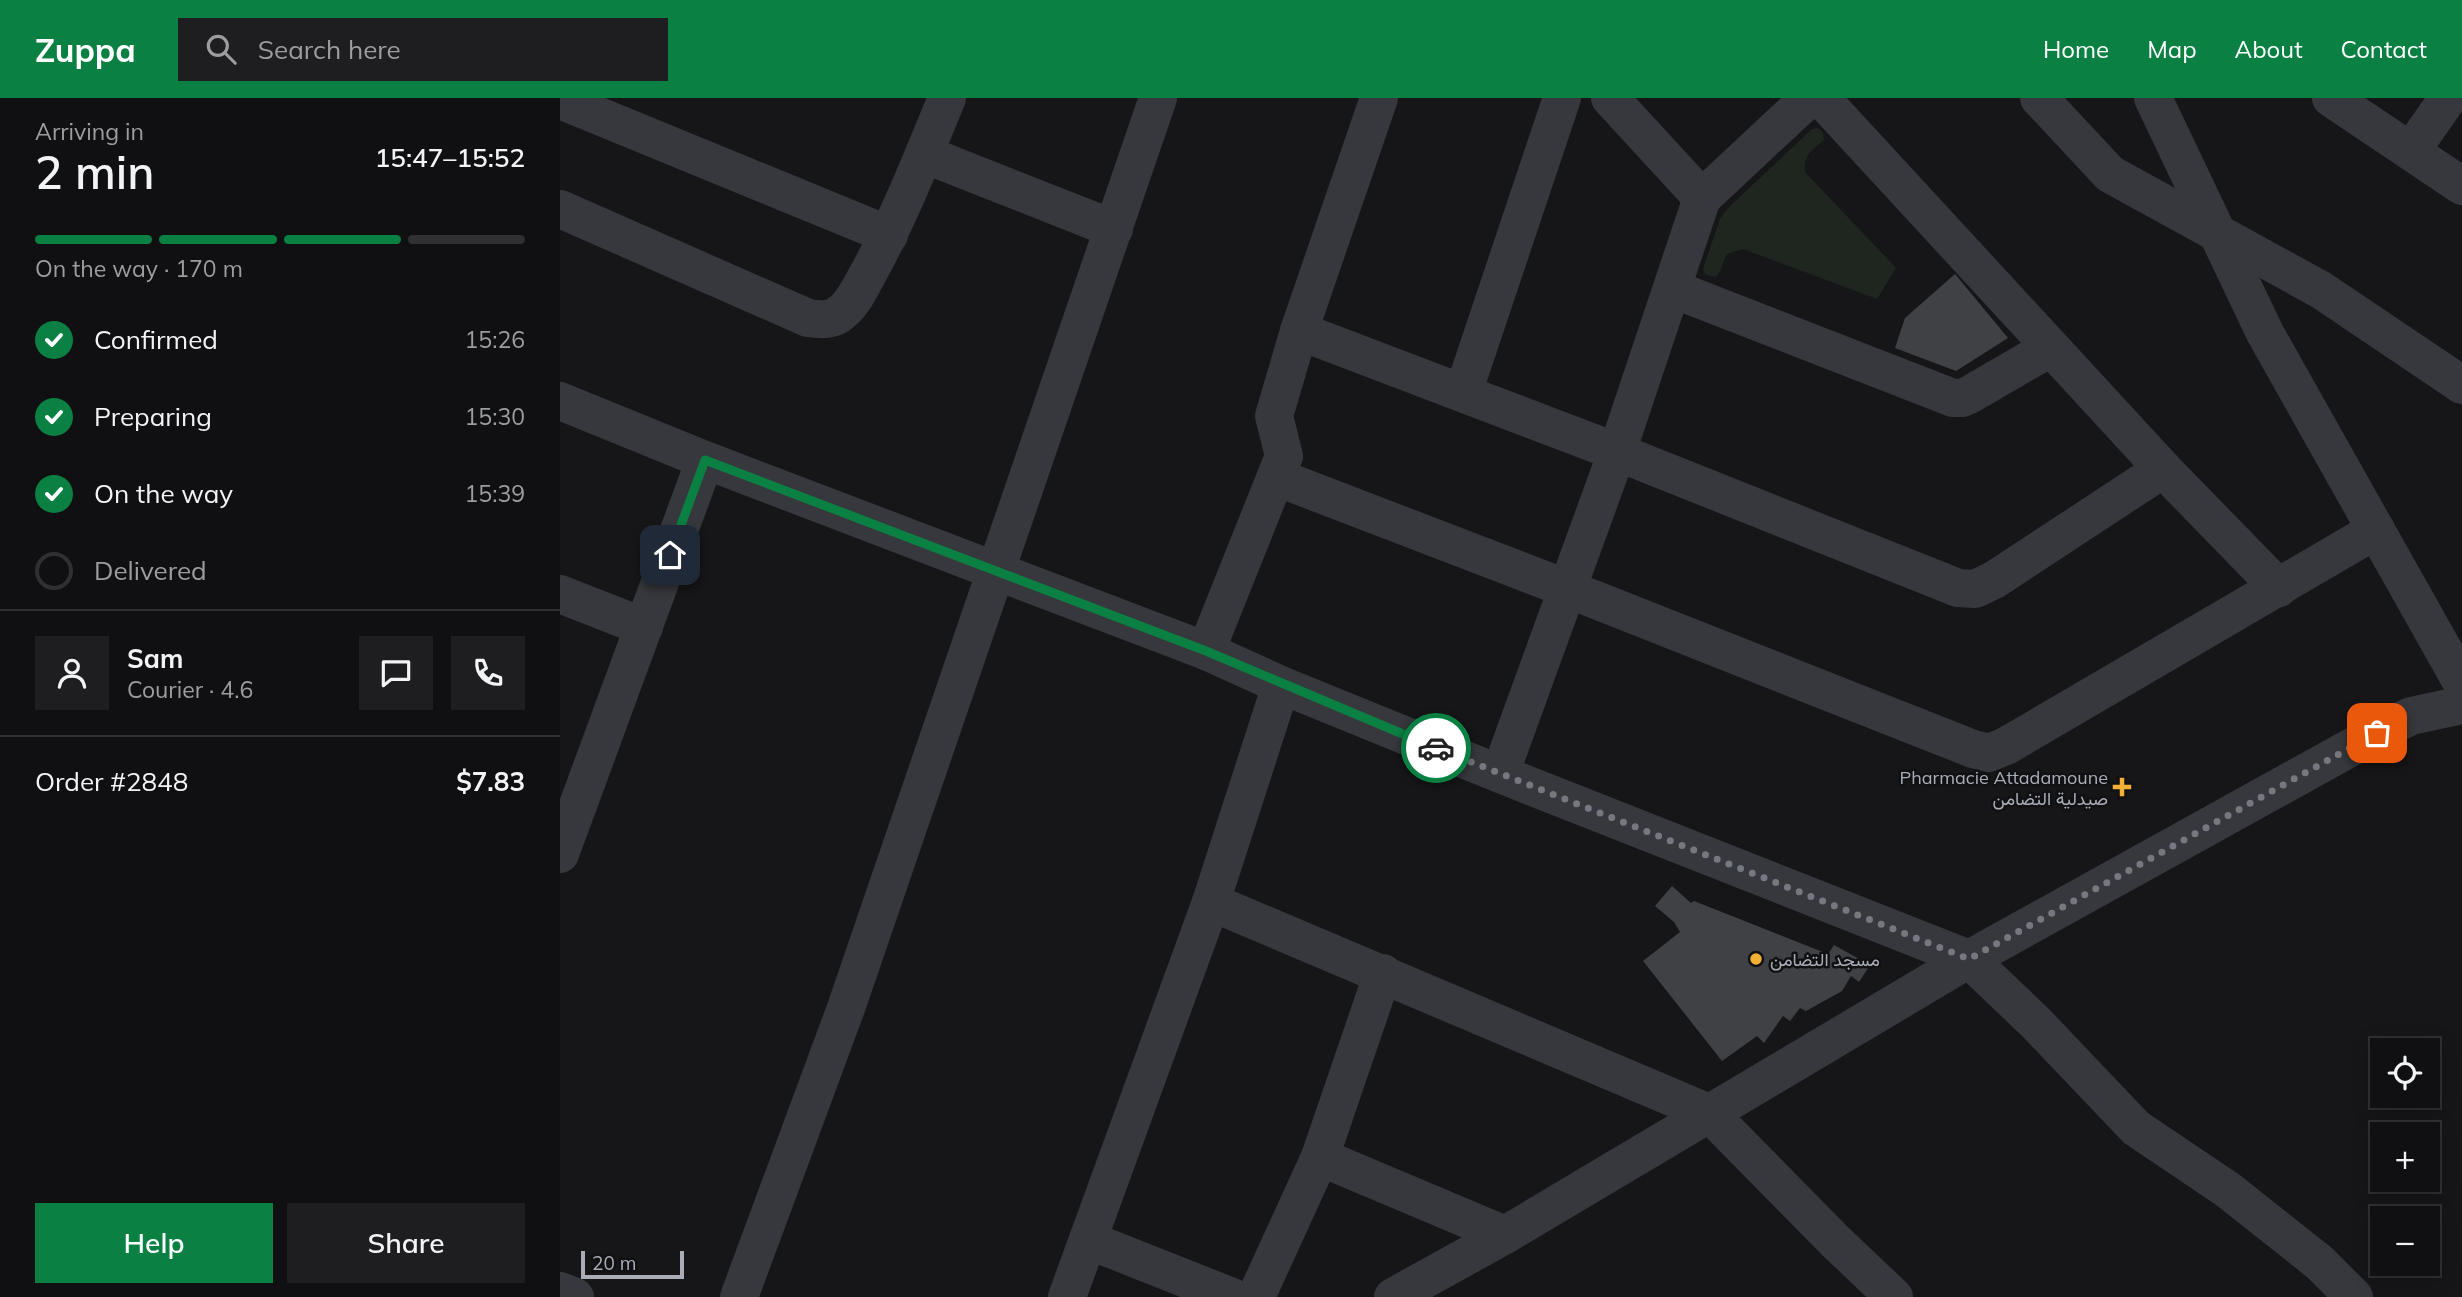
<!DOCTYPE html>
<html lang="en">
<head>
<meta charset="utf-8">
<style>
  body { margin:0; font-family:Mulish,Vazirmatn,sans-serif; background:#1e1e20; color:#f1f3f6; height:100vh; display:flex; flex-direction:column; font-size:26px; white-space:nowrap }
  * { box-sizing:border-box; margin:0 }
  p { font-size:23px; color:#9c9d9f }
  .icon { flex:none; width:38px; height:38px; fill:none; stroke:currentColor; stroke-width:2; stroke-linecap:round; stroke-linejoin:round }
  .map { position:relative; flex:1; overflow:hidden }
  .drawer { display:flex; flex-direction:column; background:#101012; width:560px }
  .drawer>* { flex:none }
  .fabs { position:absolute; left:1810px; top:940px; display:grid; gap:14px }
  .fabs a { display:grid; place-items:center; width:70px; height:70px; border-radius:0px; background:#101012; box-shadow:0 4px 18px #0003,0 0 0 2px #303032; font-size:35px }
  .scale { position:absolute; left:21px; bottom:18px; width:103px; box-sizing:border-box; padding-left:7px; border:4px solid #a8adb8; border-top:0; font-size:19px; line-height:24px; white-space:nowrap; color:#a8adb8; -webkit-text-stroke:5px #111113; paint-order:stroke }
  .pin { position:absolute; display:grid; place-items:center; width:60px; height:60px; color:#fff; margin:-30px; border-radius:14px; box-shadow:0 4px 10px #0006 }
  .courier { position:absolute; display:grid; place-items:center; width:70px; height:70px; margin:-35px; border:5px solid #0b8043; border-radius:50%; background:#fff; color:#222; box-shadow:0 2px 9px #0007 }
  .summary em { font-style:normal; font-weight:600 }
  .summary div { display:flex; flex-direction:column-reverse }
  .summary { display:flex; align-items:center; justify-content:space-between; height:119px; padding:0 35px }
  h1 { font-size:46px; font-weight:600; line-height:52px }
  .bar { display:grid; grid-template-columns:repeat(4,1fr); gap:10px 7px; align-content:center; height:84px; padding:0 35px }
  .bar i { height:9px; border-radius:5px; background:#303032 }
  .bar .active { background:#0b8043 }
  .bar p { grid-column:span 4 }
  .line { display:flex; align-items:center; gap:18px; padding:0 35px; border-top:2px solid #303032 }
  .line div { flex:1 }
  .round { display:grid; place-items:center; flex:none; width:74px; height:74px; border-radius:0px; background:#1e1e20 }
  ol { padding:0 35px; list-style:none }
  li { display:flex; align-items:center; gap:21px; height:77px }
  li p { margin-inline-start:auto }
  li .icon { padding:7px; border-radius:50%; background:#0b8043; color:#fff; stroke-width:4 }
  li:last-child { color:#9c9d9f }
  li i { width:38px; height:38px; border:4px solid #303032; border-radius:50% }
  .action { display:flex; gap:14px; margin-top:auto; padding:14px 35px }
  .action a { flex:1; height:80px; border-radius:0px; background:#0b8043; color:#fff; font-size:28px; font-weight:600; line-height:80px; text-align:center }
  .action a+a { background:#1e1e20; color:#f1f3f6 }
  header { display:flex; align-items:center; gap:42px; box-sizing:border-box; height:98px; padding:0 35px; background:#0b8043; color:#fff }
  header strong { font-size:33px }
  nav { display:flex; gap:38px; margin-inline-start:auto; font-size:24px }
  .search { width:490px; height:63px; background:#1e1e20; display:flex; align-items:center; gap:18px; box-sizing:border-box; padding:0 24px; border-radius:0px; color:#9c9d9f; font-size:26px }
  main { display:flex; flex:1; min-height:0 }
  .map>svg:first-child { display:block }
</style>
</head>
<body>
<header>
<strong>Zuppa</strong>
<div class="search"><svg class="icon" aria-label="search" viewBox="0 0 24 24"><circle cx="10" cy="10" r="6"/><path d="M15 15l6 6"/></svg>Search here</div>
<nav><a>Home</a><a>Map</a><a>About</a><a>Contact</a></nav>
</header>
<main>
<section class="drawer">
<div class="summary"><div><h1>2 min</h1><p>Arriving in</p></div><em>15:47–15:52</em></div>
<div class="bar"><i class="active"></i><i class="active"></i><i class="active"></i><i></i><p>On the way · 170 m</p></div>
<ol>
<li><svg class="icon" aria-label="check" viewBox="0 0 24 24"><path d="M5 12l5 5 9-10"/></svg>Confirmed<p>15:26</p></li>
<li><svg class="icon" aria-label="check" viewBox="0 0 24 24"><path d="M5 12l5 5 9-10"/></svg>Preparing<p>15:30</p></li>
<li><svg class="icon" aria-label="check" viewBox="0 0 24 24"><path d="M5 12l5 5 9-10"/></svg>On the way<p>15:39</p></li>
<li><i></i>Delivered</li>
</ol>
<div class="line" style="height:126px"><a class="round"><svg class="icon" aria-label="person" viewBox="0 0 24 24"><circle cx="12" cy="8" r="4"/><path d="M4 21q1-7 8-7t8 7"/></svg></a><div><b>Sam</b><p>Courier · 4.6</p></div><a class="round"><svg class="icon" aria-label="chat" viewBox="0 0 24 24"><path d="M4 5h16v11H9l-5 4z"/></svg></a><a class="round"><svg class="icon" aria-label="phone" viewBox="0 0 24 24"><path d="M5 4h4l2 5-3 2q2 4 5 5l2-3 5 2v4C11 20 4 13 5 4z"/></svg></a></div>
<div class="line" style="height:91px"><div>Order #2848</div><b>$7.83</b></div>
<div class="action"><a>Help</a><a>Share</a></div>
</section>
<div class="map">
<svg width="1902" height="1199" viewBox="0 0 1902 1199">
  <rect width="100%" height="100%" fill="#161618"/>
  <!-- green -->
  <path fill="#1e261f" d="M1258 30 1263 35 1264 42C1252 52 1243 57 1245 74L1336 170 1317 201 1183 151 1167 156 1158 177 1154 179 1145 176 1143 171 1160 121 1168 110 1252 31Z"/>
  <!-- building -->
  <g fill="#404145">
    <polygon points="1395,176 1448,240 1396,273 1335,250 1345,220"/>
    <polygon points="1112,788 1131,805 1134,803 1268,856 1274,847 1310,867 1299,884 1291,878 1282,893 1246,913 1240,910 1230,923 1223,918 1204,945 1197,938 1162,963 1083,863 1120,834 1114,824 1095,808"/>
  </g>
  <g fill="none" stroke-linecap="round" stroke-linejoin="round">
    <!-- street -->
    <g stroke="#37383d" stroke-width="38">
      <polyline points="1050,0 1142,100"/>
      <polyline points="1261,0 1603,371 1719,490"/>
      <polyline points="1479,0 1550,76 1761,192 1902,287"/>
      <polyline points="1593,0 1705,235 1902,585"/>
      <polyline points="1771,0 1902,88"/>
      <polyline points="0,2 329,137"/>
      <polyline points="1851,53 1888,0"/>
      <polyline points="364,56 554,131"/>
      <path d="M0 111 248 220C261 222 273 223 283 213 295 203 302 186 310 172 340 117 363 58 387 0"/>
      <polyline points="1113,191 1393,300 1402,300 1409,297 1490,250"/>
      <polyline points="739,233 1057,354 1398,490 1415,491 1434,482 1603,371"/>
      <polyline points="903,295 1002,0"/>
      <polyline points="0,303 145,362 646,553 721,587 940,676 1409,861 1476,925 1576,1030 1668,1092 1760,1165 1794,1199"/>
      <polyline points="716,379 1008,491 1413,651 1429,655 1446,648 1816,432"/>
      <polyline points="0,496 84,529"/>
      <polyline points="646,553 724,358 714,318 739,233 819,0"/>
      <polyline points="940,676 1057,354 1142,100 1249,0"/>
      <polyline points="0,756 145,362"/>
      <polyline points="651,804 1149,1015 1275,1143 1334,1199"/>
      <polyline points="760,1059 945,1137"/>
      <polyline points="528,1142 672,1199"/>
      <polyline points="0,1193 15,1199"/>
      <polyline points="179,1199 286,910 598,0"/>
      <polyline points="507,1199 651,804 721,587"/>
      <polyline points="696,1199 760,1059 823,875"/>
      <polyline points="833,1199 945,1137 1409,861 1817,635 1851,618 1902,607"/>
    </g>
  </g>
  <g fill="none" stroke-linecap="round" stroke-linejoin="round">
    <!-- done -->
    <polyline stroke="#757880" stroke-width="7" stroke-dasharray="0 12.6" points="876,650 1409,861 1817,635"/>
    <!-- route -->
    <polyline stroke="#0b8043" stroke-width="9" points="110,457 145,362 646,553 876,650"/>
  </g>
  <!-- markers -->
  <g fill="#f2b134" stroke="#111113" stroke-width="2.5">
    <path d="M1558.5 678.5h7v7h7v7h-7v7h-7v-7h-7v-7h7z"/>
    <circle cx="1196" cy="861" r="7"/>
  </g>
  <g text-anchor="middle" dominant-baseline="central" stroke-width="5" stroke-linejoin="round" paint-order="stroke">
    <!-- poi labels -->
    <g font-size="18" fill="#a8adb8" stroke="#111113" text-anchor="end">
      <text x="1548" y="679">Pharmacie Attadamoune<tspan x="1548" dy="21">صيدلية التضامن</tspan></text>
      <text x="1210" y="861" text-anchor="start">مسجد التضامن</text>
    </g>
  </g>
</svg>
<div class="fabs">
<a><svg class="icon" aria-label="locate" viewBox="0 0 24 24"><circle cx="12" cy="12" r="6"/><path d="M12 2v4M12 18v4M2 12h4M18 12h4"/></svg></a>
<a>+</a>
<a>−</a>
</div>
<div class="scale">20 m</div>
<div class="pin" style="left:1817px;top:635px;background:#ea580c"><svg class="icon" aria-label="bag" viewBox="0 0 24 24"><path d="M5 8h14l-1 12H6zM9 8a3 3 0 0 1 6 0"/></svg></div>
<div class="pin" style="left:110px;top:457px;background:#1f2937"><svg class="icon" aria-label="home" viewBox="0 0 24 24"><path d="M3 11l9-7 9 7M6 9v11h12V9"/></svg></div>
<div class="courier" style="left:876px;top:650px"><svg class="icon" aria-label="car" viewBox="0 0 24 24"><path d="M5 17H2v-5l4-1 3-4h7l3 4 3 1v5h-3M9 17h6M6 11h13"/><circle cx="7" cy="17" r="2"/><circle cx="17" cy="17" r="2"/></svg></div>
</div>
</main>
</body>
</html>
